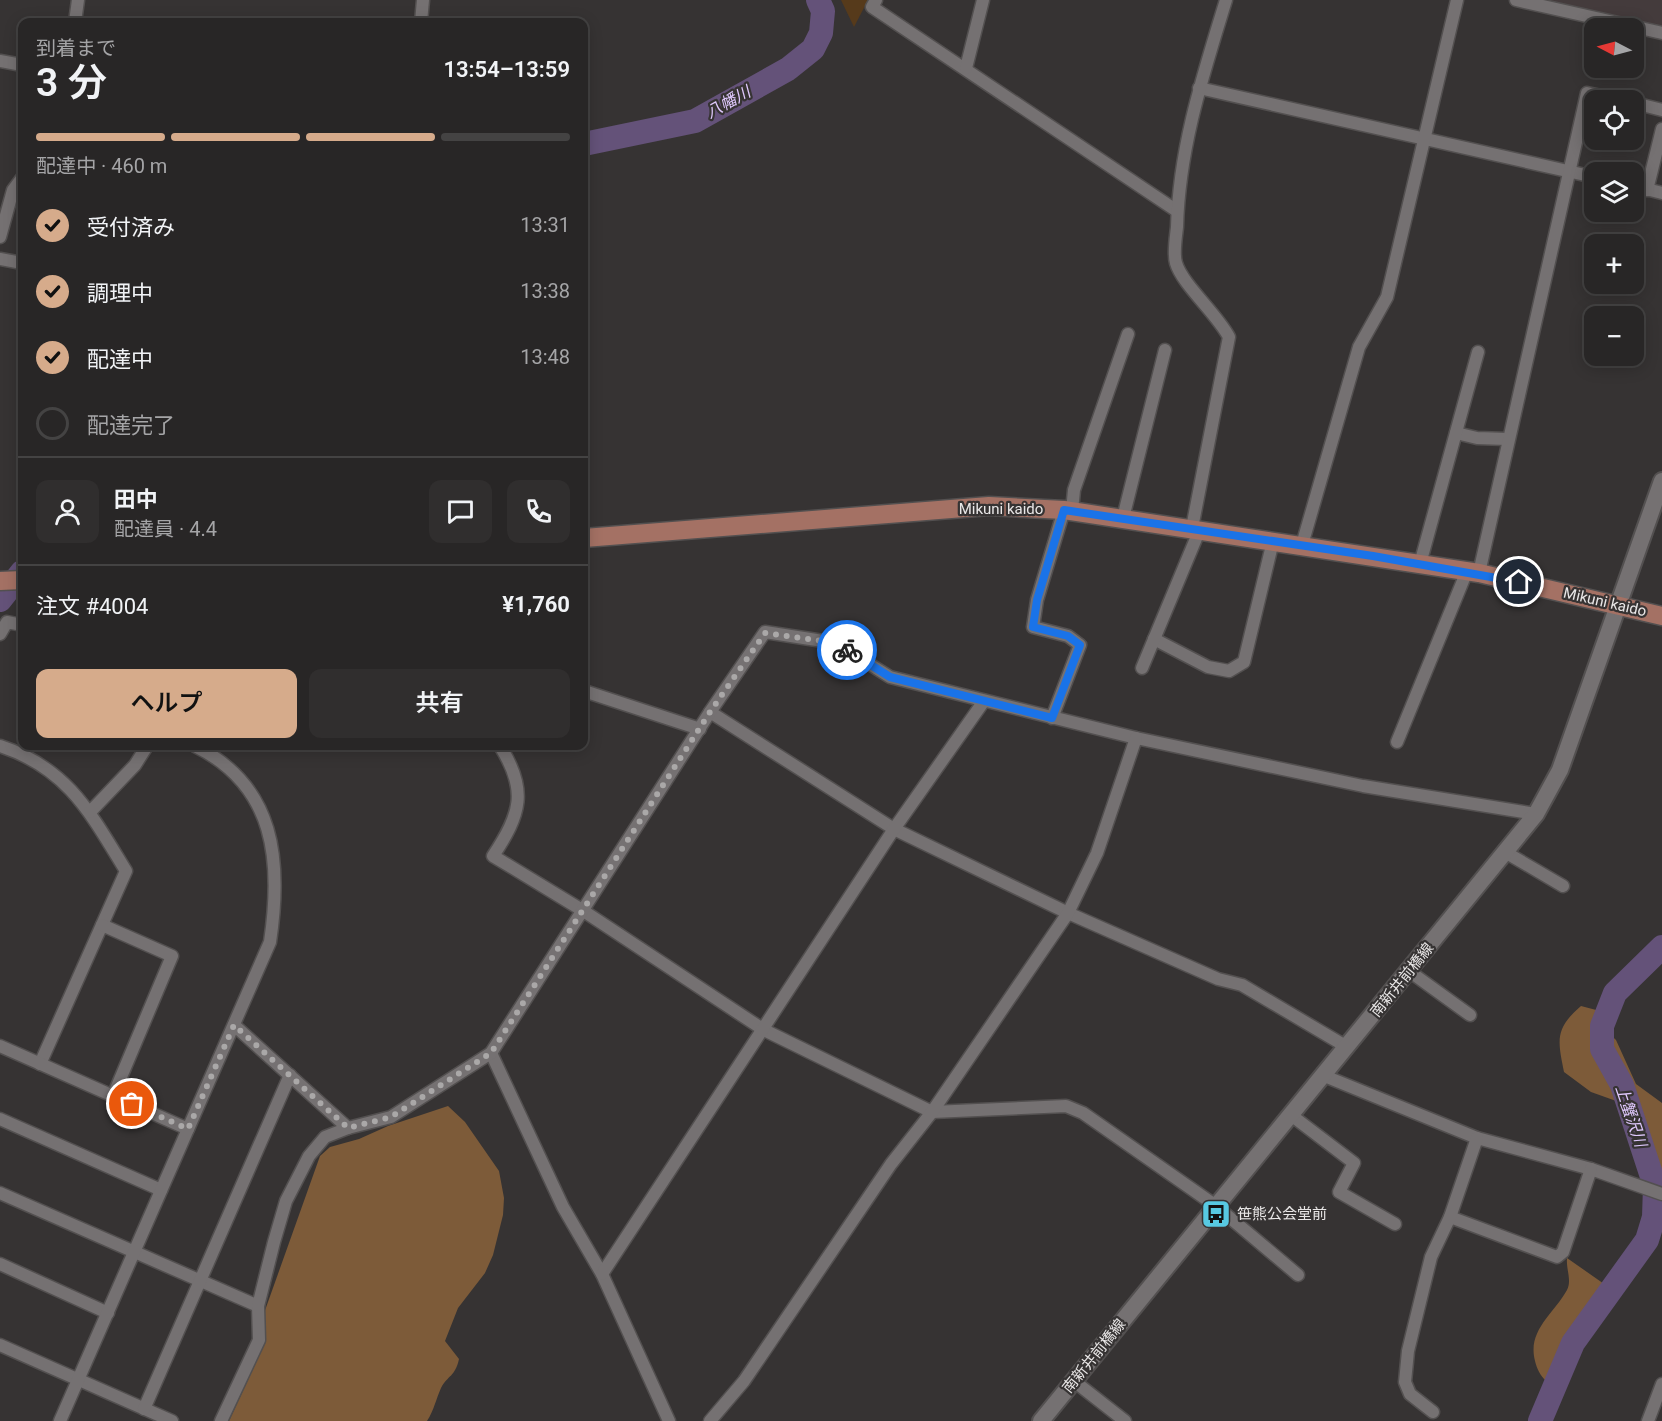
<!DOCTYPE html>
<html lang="ja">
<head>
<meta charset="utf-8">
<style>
  body { margin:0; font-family:Roboto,"Noto Sans JP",sans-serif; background:#302e2e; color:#f1f3f6; height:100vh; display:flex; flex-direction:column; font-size:22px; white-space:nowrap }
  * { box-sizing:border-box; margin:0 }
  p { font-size:20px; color:#a5a5a7 }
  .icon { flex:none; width:33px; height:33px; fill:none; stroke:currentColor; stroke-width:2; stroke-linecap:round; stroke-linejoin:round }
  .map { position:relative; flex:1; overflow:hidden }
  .side { position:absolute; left:18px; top:18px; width:570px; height:732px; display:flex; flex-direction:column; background:#282626; border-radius:12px; box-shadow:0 3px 15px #0003,0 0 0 2px #444343 }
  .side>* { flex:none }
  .needle { width:39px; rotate:276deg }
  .buttons { position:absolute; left:1584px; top:18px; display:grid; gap:12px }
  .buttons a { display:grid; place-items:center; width:60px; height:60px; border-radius:12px; background:#282626; box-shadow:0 3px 15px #0003,0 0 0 2px #444343; font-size:30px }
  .pin { position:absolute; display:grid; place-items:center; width:51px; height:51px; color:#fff; margin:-26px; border:3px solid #fff; border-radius:50%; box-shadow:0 2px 6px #0007 }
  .courier { position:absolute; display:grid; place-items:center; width:60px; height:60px; margin:-30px; border:4px solid #1a73e8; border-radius:50%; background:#fff; color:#222; box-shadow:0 2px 8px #0007 }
  .head em { font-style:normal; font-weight:600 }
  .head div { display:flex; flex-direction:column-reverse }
  .head { display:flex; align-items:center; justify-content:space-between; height:102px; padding:0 18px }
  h1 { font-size:39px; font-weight:600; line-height:45px }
  .bar { display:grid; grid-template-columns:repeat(4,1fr); gap:9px 6px; align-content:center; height:72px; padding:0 18px }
  .bar i { height:8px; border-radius:4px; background:#444343 }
  .bar .active { background:#d6ab8b }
  .bar p { grid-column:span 4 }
  .line { display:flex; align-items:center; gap:15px; padding:0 18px; border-top:2px solid #444343 }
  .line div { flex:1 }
  .round { display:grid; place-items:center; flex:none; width:63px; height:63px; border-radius:12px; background:#302e2e }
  ol { padding:0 18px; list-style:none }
  li { display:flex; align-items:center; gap:18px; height:66px }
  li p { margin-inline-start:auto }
  li .icon { padding:6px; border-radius:50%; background:#d6ab8b; color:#111; stroke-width:4 }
  li:last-child { color:#a5a5a7 }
  li i { width:33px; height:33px; border:3px solid #444343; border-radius:50% }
  .action { display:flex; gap:12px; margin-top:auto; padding:12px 18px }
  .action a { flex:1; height:69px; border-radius:12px; background:#d6ab8b; color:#111; font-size:24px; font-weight:600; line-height:69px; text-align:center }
  .action a+a { background:#302e2e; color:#f1f3f6 }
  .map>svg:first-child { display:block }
</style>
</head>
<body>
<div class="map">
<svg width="1662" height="1421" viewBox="0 0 1662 1421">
  <rect width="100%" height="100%" fill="#363333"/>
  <!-- built -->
  <polygon fill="#443b3c" points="1535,0 1662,0 1662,27"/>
  <!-- green -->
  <polygon fill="#563a1b" points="841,0 868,0 854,27"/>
  <!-- forest -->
  <g fill="#7d5b39">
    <path d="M1581 1006 1600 1011 1592 1034 1600 1062 1619 1102 1591 1092 1564 1072C1558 1041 1554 1029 1581 1006Z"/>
    <polygon points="1610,1034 1616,1040 1636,1084 1662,1103 1662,1174 1633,1095 1609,1046"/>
    <path d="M448 1106 465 1122 499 1171 504 1198 503 1215 493 1255 485 1273 458 1308 445 1341 459 1359C455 1377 448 1375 441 1388 436 1399 434 1410 427 1421H229L259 1356 258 1330 320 1156 330 1147 359 1139 388 1126Z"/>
    <path d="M1567 1258 1607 1286 1576 1323 1546 1381C1540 1375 1537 1369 1535 1361 1527 1330 1554 1314 1567 1290 1572 1280 1566 1270 1567 1258Z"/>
  </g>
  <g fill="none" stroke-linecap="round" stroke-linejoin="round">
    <!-- river -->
    <g stroke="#645279" stroke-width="24">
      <polyline points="584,144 695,121 788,69 813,49 821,33 823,11 818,0"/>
      <polyline points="0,600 22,572"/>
      <polyline points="1540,1421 1573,1343 1647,1240 1654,1217 1655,1186 1622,1085 1602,1049 1602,1026 1615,993 1662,947"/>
    </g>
    <!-- street casing -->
    <g stroke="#535050" stroke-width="15">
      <g id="street">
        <polyline points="876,0 872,7 1177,211"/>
        <polyline points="1516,0 1662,33"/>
        <polyline points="75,22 78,0"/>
        <polyline points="421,22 423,0"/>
        <polyline points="0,61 22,65"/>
        <polyline points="966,68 983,0"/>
        <polyline points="1199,88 1594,177"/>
        <polyline points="1634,103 1662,110"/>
        <polyline points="1634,186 1662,193"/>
        <polyline points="1647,190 1662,129"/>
        <polyline points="0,237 13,190 22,178"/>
        <polyline points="0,259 22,263"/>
        <polyline points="1456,433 1477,438 1507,439"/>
        <polyline points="1072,511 1074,490 1128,334"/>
        <polyline points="1123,518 1165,350"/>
        <path d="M1192 528 1229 337C1217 314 1182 284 1176 263 1173 253 1176 237 1177 227 1179 148 1203 75 1226 0"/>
        <polyline points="1302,545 1359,347 1387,297 1457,0"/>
        <polyline points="1420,564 1478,352"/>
        <polyline points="1479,573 1587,93 1620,100"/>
        <polyline points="0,634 7,622 22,625"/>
        <polyline points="1154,639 1208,667 1229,671 1244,662 1273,541"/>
        <polyline points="1142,668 1200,529"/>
        <polyline points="584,691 700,729"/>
        <polyline points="710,712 894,829 1068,913 1218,979 1242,985 1347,1047"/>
        <polyline points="1052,718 1080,645 1068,636 1033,627 1037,600 1064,510"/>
        <polyline points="1397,742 1467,571"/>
        <path d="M0 746C68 768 91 814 126 871L40 1064"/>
        <path d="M500 746C528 790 521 814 493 856L582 910 764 1030 932 1112 1066 1106 1083 1113 1216 1206 1298 1275"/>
        <polyline points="90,812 135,765 147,746"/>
        <polyline points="1505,852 1563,886"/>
        <polyline points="102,925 172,956 113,1096"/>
        <polyline points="1409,971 1470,1015"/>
        <polyline points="234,1025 348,1128"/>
        <polyline points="0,1046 188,1129"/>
        <polyline points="491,1053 563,1207 602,1274 669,1421"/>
        <polyline points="1322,1075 1477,1138 1591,1169 1662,1194"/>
        <polyline points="1291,1115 1354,1163 1339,1192 1395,1224"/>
        <polyline points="0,1119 161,1190"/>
        <polyline points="0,1193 258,1306"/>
        <polyline points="1450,1217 1557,1257 1563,1252 1591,1169"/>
        <polyline points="0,1264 108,1313"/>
        <polyline points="602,1274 894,829 984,701"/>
        <polyline points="0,1345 172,1421"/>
        <polyline points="1074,1381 1125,1421"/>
        <polyline points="144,1409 290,1075"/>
        <polyline points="1433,1412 1410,1394 1405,1382 1408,1351 1431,1257 1450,1217 1477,1138"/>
        <path d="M60 1421 270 942C282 862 276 786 195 746"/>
        <polyline points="221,1421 259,1340 258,1306 274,1242 286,1201 309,1156 325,1137 348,1128 391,1117 491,1053 710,712 765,632 836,643 890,677 1136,738 1363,786 1536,814"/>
        <polyline points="710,1421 744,1381 891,1164 932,1112 1068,913 1097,853 1136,738"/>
        <polyline points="1648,1421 1662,1384"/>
      </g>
    </g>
    <!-- secondary casing -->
    <g stroke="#535050" stroke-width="20">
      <polyline id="secondary" points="1041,1421 1536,814 1560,770 1662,481"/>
    </g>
    <!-- primary casing -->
    <g stroke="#535050" stroke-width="21">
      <g id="primary">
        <polyline points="584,538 989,506 1064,510 1479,573 1662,616"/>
        <polyline points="0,581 22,580"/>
      </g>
    </g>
    <!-- street -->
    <use href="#street" stroke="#757172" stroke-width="12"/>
    <!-- secondary -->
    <use href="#secondary" stroke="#757172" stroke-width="16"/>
    <!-- primary -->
    <use href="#primary" stroke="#a47164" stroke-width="18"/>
  </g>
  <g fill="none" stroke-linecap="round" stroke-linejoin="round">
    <!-- done -->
    <polyline stroke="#aaa8a8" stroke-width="6" stroke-dasharray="0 10.8" points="132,1104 188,1129 234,1025 348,1128 391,1117 491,1053 710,712 765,633 836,643 847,650"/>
    <!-- route -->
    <polyline stroke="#1a73e8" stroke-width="8" points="847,650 890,677 1052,718 1080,645 1068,636 1033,627 1037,600 1064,510 1373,556 1519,582"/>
  </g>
  <!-- icons -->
  <defs>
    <g id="bus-square" transform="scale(1.5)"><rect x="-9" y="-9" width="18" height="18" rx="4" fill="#57c9e2" stroke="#363333"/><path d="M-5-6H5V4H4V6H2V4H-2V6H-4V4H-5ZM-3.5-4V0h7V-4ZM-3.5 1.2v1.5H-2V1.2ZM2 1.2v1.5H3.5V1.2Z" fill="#111"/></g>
  </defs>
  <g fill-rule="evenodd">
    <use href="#bus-square" x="1216" y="1214"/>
  </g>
  <g text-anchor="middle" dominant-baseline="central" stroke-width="4.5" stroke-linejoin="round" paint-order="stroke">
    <!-- street labels -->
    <g font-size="15" fill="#e9e7e7" stroke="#363333">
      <text x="1001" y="509">Mikuni kaido</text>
      <text transform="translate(1605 602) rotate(13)">Mikuni kaido</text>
      <text transform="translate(1402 980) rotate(-51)">南新井前橋線</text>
      <text transform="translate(1094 1356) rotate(-51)">南新井前橋線</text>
    </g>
    <!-- poi labels -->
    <g font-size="15" fill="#e9e7e7" stroke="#363333" text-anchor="start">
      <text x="1237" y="1214">笹熊公会堂前</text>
    </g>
    <!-- water labels -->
    <g font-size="16" font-style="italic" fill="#e0c9fe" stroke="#363333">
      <text transform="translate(728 102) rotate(-29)">八幡川</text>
      <text transform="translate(1631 1116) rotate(71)">上蟹沢川</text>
    </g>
  </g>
</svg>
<div class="buttons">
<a><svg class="needle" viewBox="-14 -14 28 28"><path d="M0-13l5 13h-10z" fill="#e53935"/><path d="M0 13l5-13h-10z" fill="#a5a5a7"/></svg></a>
<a><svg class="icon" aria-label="locate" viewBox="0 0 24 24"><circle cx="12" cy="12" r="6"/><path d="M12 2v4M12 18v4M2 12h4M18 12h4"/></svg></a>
<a><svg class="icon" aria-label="layers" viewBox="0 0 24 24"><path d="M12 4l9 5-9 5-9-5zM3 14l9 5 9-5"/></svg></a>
<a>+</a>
<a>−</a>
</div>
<div class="pin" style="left:132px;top:1104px;background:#ea580c"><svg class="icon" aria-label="bag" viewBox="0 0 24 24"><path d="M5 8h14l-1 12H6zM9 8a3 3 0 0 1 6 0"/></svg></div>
<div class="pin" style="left:1519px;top:582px;background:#1f2937"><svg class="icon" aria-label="home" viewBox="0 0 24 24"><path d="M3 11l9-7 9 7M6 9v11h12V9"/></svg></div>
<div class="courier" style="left:847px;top:650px"><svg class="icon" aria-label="bike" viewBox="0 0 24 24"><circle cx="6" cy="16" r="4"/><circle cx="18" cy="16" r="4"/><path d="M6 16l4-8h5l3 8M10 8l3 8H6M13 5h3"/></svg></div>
<section class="side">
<div class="head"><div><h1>3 分</h1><p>到着まで</p></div><em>13:54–13:59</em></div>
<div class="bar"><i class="active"></i><i class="active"></i><i class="active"></i><i></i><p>配達中 · 460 m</p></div>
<ol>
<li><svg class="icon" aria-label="check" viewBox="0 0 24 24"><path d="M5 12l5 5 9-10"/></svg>受付済み<p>13:31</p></li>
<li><svg class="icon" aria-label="check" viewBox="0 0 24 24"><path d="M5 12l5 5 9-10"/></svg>調理中<p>13:38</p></li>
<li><svg class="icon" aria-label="check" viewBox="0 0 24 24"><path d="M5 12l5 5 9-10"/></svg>配達中<p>13:48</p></li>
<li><i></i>配達完了</li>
</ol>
<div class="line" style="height:108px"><a class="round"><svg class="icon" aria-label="person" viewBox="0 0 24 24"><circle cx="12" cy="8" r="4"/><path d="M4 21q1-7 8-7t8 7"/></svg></a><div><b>田中</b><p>配達員 · 4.4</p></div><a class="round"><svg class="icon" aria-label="chat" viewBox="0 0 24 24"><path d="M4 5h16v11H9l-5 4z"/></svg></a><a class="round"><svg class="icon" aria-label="phone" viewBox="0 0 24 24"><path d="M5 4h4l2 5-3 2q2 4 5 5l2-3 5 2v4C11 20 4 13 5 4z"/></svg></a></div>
<div class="line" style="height:78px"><div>注文 #4004</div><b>¥1,760</b></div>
<div class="action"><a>ヘルプ</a><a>共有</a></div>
</section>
</div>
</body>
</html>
